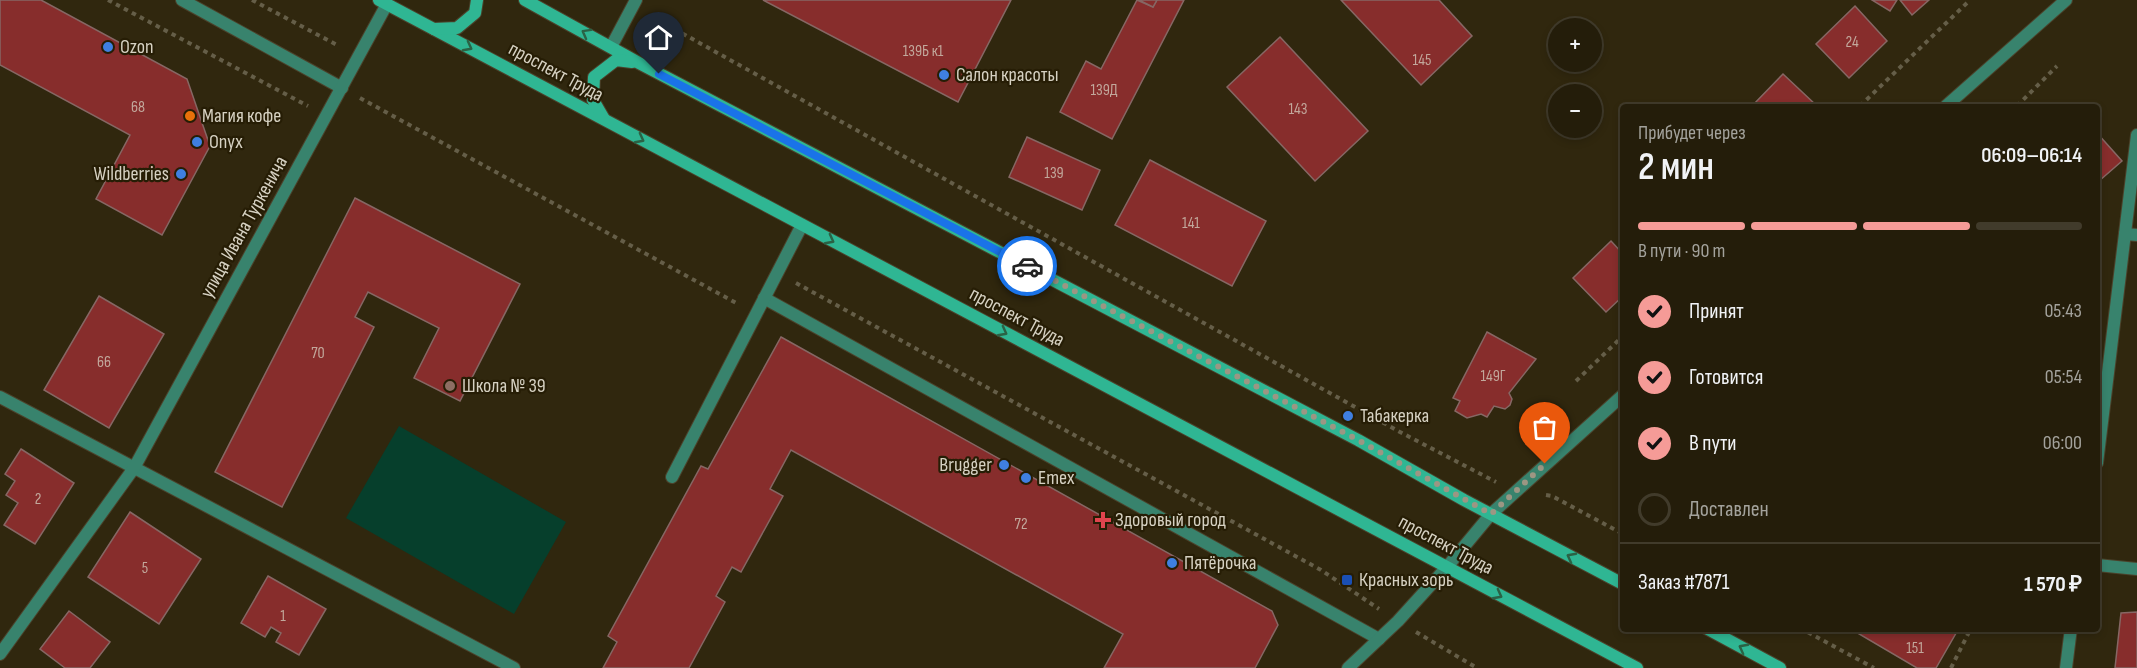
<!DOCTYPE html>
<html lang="ru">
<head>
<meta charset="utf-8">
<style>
  body { margin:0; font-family:"Sofia Sans Condensed",sans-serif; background:#302a18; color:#f1f3f6; height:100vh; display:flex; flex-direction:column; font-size:22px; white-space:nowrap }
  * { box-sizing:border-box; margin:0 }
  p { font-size:20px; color:#a3a29c }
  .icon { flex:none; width:33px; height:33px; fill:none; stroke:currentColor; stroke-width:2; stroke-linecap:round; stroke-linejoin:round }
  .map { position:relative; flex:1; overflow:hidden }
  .drawer { position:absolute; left:1620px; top:104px; width:480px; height:528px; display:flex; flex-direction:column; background:#241d0a; border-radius:6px; box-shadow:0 3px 9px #0003,0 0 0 2px #413b2b }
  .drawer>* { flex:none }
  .tools { position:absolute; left:1548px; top:18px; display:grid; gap:12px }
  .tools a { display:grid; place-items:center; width:54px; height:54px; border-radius:50%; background:#241d0a; box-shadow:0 3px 9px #0003,0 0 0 2px #413b2b; font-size:30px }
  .pin { position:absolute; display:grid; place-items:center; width:51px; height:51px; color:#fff; margin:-62px -26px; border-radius:50% 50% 50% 0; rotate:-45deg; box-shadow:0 0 6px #0007 }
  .pin .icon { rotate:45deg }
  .courier { position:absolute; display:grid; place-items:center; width:60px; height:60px; margin:-30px; border:4px solid #1a73e8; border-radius:50%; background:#fff; color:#222; box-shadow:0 2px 8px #0007 }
  .overview em { font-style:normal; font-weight:600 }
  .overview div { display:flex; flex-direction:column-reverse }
  .overview { display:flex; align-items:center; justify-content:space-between; height:102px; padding:0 18px }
  h1 { font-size:39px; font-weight:600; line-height:45px }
  .bar { display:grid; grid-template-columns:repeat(4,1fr); gap:9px 6px; align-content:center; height:72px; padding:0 18px }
  .bar i { height:8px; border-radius:4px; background:#413b2b }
  .bar .on { background:#f59b97 }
  .bar p { grid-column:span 4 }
  .line { display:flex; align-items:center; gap:15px; padding:0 18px; border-top:2px solid #413b2b }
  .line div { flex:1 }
  ol { padding:0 18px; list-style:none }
  li { display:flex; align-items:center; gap:18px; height:66px }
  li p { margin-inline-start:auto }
  li .icon { padding:6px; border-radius:50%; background:#f59b97; color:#111; stroke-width:4 }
  li:last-child { color:#a3a29c }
  li i { width:33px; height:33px; border:3px solid #413b2b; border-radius:50% }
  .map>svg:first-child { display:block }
</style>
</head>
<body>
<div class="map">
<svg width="2137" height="668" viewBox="0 0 2137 668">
  <rect width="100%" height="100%" fill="#30270e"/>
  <!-- green -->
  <polygon fill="#063f2c" points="399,426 566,522 514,614 346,518"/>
  <!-- building -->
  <g fill="#872d2c" stroke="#866764" stroke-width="1.5">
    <polygon points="0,0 41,0 187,79 210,146 162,235 96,199 130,135 0,65"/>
    <polygon points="763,0 1011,0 958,102"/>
    <polygon points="1137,0 1153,7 1157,0 1184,0 1112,139 1060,112 1086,61 1101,69"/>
    <polygon points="1139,0 1157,0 1153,7"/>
    <polygon points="1341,0 1439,0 1472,36 1421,85"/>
    <polygon points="1872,0 1897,0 1890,11"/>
    <polygon points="1900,0 1929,0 1912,15"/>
    <polygon points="1855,6 1887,41 1849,78 1816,44"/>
    <polygon points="1280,37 1368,131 1315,181 1227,87"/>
    <polygon points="1783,74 1817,106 1752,106"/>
    <polygon points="2097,133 2122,161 2099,181 2097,179"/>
    <polygon points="1027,137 1100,170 1082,210 1009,177"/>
    <polygon points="1150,160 1266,221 1232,286 1115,225"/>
    <polygon points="355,198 520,284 460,401 414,378 439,328 368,292 355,317 374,327 282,507 215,472"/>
    <polygon points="1611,241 1623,254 1623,296 1606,312 1573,278"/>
    <polygon points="99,296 164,334 109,428 44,390"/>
    <polygon points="1487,332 1536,359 1509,393 1512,399 1510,405 1505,409 1494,406 1487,417 1481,414 1467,418 1455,411 1460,401 1453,398"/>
    <polygon points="781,337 1272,611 1278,625 1255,668 1104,668 1123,634 791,450 770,489 783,496 741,572 732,567 716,596 725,602 689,668 603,668 617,642 608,636 701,466 708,469"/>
    <polygon points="21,449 74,483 35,544 4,525 18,503 6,495 15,481 5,474"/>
    <polygon points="130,512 201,559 159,624 88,577"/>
    <polygon points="268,576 326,609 299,655 276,642 281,633 271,627 265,637 241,623"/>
    <polygon points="69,611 110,642 90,668 65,668 40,649"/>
    <polygon points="2137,612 2137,668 2115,668 2121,613"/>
    <polygon points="1849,628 1959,628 1936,668 1917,668"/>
  </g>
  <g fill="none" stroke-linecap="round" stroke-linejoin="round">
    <!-- service casing -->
    <g stroke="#4b422b" stroke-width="14">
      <g id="service">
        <polyline points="182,0 342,88"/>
        <polyline points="611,47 636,0"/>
        <polyline points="2125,234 2137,235"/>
        <polyline points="764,298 1379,639"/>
        <polyline points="2097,463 2137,135"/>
        <polyline points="672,477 802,225"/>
        <polyline points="2097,565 2137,569"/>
        <polyline points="2066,668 2071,628"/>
      </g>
    </g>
    <!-- minor casing -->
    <g stroke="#4b422b" stroke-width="14">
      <g id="minor">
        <polyline points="1946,106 2066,0"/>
        <polyline points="0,397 514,668"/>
        <polyline points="0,654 134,468 387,4"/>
        <polyline points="1348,668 1398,621 1447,567 1491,514 1623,395"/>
      </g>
    </g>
    <!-- secondary casing -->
    <g stroke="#4b422b" stroke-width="14">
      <g id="secondary">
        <polyline points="379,0 1637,668"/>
        <polyline points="525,0 639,63 1358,440 1464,500 1623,584"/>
        <polyline points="434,29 457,28 475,13 477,0"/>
        <polyline points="604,119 593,100 594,77 616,60 632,62"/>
        <polyline points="1706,628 1780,668"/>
      </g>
    </g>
    <!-- path -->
    <g stroke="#655e48" stroke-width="4" stroke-dasharray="4.5 4.5" stroke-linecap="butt">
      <polyline points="108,0 308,106"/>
      <polyline points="252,0 339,46"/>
      <polyline points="651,16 1400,432 1496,482"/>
      <polyline points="360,98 738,304"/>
      <polyline points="1860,106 1970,0"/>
      <polyline points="2017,106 2057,66"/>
      <polyline points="796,283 1321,570 1379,609"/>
      <polyline points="1576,381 1623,336"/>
      <polyline points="1546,495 1552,496 1623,534"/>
      <polyline points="1800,628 1874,668"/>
      <polyline points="1416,632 1477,668"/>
      <polyline points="1951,668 1971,628"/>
    </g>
    <!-- service -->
    <use href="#service" stroke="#38836d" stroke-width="12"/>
    <!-- minor -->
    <use href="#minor" stroke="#38836d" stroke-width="12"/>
    <!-- secondary -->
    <use href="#secondary" stroke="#2fb693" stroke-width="12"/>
  </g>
  <!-- one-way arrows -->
  <defs><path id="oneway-chevron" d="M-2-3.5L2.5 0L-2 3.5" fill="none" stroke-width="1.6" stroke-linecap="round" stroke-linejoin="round" transform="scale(1.5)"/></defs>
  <g stroke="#2a6245">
    <use href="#oneway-chevron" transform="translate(586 33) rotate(-151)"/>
    <use href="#oneway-chevron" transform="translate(468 47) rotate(28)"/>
    <use href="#oneway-chevron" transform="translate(640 139) rotate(28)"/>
    <use href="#oneway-chevron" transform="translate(830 240) rotate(28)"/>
    <use href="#oneway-chevron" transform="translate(1003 332) rotate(28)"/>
    <use href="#oneway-chevron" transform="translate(1571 557) rotate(-152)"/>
    <use href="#oneway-chevron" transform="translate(1498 595) rotate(28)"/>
    <use href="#oneway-chevron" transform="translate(1743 648) rotate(-152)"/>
  </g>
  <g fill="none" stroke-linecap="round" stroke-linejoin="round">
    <!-- done -->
    <polyline stroke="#9c9683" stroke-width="6" stroke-dasharray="0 10.8" points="1027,266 1358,440 1491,514 1545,464"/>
    <!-- route -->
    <polyline stroke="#1a73e8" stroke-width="8" points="659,74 1027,266"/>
  </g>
  <!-- markers -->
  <g fill="#3f7fe0" stroke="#261d05" stroke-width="2">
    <circle cx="108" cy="47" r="6"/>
    <circle cx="944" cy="75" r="6"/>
    <circle cx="197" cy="142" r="6"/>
    <circle cx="181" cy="174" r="6"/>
    <circle cx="1348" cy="416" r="6"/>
    <circle cx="1004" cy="465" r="6"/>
    <circle cx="1026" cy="478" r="6"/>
    <circle cx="1172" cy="563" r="6"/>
  </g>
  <circle fill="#e8710a" stroke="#261d05" stroke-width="2" cx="190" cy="116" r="6"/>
  <circle fill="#8d6e63" stroke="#261d05" stroke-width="2" cx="450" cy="386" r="6"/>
  <path fill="#e0444e" stroke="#261d05" stroke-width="2" d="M1100 511h6v6h6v6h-6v6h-6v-6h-6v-6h6z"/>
  <rect fill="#1a4fb4" stroke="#261d05" stroke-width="2" x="1341" y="574" width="12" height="12" rx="3"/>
  <g text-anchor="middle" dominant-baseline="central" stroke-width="4.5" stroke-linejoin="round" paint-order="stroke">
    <!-- number labels -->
    <g font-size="16" fill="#c2a89c">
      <text x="1852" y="42">24</text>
      <text x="923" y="51">139Б к1</text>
      <text x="1422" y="60">145</text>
      <text x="1104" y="90">139Д</text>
      <text x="138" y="107">68</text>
      <text x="1298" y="109">143</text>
      <text x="1054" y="173">139</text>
      <text x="1191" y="223">141</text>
      <text x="318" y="353">70</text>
      <text x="104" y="362">66</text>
      <text x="1493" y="376">149Г</text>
      <text x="38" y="499">2</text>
      <text x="1021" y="524">72</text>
      <text x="145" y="568">5</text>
      <text x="283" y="616">1</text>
      <text x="1915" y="648">151</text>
    </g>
    <!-- poi labels -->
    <g font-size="20" fill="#d6d1c2" stroke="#261d05" text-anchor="start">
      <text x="120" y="47">Ozon</text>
      <text x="956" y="75">Салон красоты</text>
      <text x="202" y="116">Магия кофе</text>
      <text x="209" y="142">Onyx</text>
      <text x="169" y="174" text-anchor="end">Wildberries</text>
      <text x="462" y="386">Школа № 39</text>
      <text x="1360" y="416">Табакерка</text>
      <text x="992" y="465" text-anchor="end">Brugger</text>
      <text x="1038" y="478">Emex</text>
      <text x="1115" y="520">Здоровый город</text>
      <text x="1184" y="563">Пятёрочка</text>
      <text x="1359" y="580">Красных зорь</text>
    </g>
    <!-- street labels -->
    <g font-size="20" fill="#d6d1c2" stroke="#261d05">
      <text transform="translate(556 72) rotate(28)">проспект Труда</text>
      <text transform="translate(244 227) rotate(-61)">улица Ивана Туркенича</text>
      <text transform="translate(1017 317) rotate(28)">проспект Труда</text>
      <text transform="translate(1446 545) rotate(28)">проспект Труда</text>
    </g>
  </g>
</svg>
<div class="tools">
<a>+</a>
<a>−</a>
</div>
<div class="pin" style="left:1545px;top:464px;background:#ea580c"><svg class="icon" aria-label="bag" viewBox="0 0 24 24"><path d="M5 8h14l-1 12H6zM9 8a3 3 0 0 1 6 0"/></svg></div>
<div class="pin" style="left:659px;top:74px;background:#1f2937"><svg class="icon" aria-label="home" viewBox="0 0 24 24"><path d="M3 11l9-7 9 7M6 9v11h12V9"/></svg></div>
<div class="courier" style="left:1027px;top:266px"><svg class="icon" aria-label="car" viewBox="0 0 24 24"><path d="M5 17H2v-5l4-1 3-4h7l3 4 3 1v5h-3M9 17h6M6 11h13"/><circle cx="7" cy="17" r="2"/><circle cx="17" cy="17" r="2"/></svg></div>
<section class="drawer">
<div class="overview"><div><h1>2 мин</h1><p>Прибудет через</p></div><em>06:09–06:14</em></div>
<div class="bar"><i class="on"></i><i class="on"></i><i class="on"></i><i></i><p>В пути · 90 m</p></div>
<ol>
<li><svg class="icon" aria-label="check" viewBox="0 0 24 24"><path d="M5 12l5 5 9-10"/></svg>Принят<p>05:43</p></li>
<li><svg class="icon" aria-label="check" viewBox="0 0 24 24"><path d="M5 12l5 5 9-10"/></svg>Готовится<p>05:54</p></li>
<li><svg class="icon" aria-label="check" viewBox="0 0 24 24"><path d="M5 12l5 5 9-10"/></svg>В пути<p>06:00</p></li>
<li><i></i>Доставлен</li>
</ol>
<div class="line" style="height:78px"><div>Заказ #7871</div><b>1 570 ₽</b></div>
</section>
</div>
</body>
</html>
